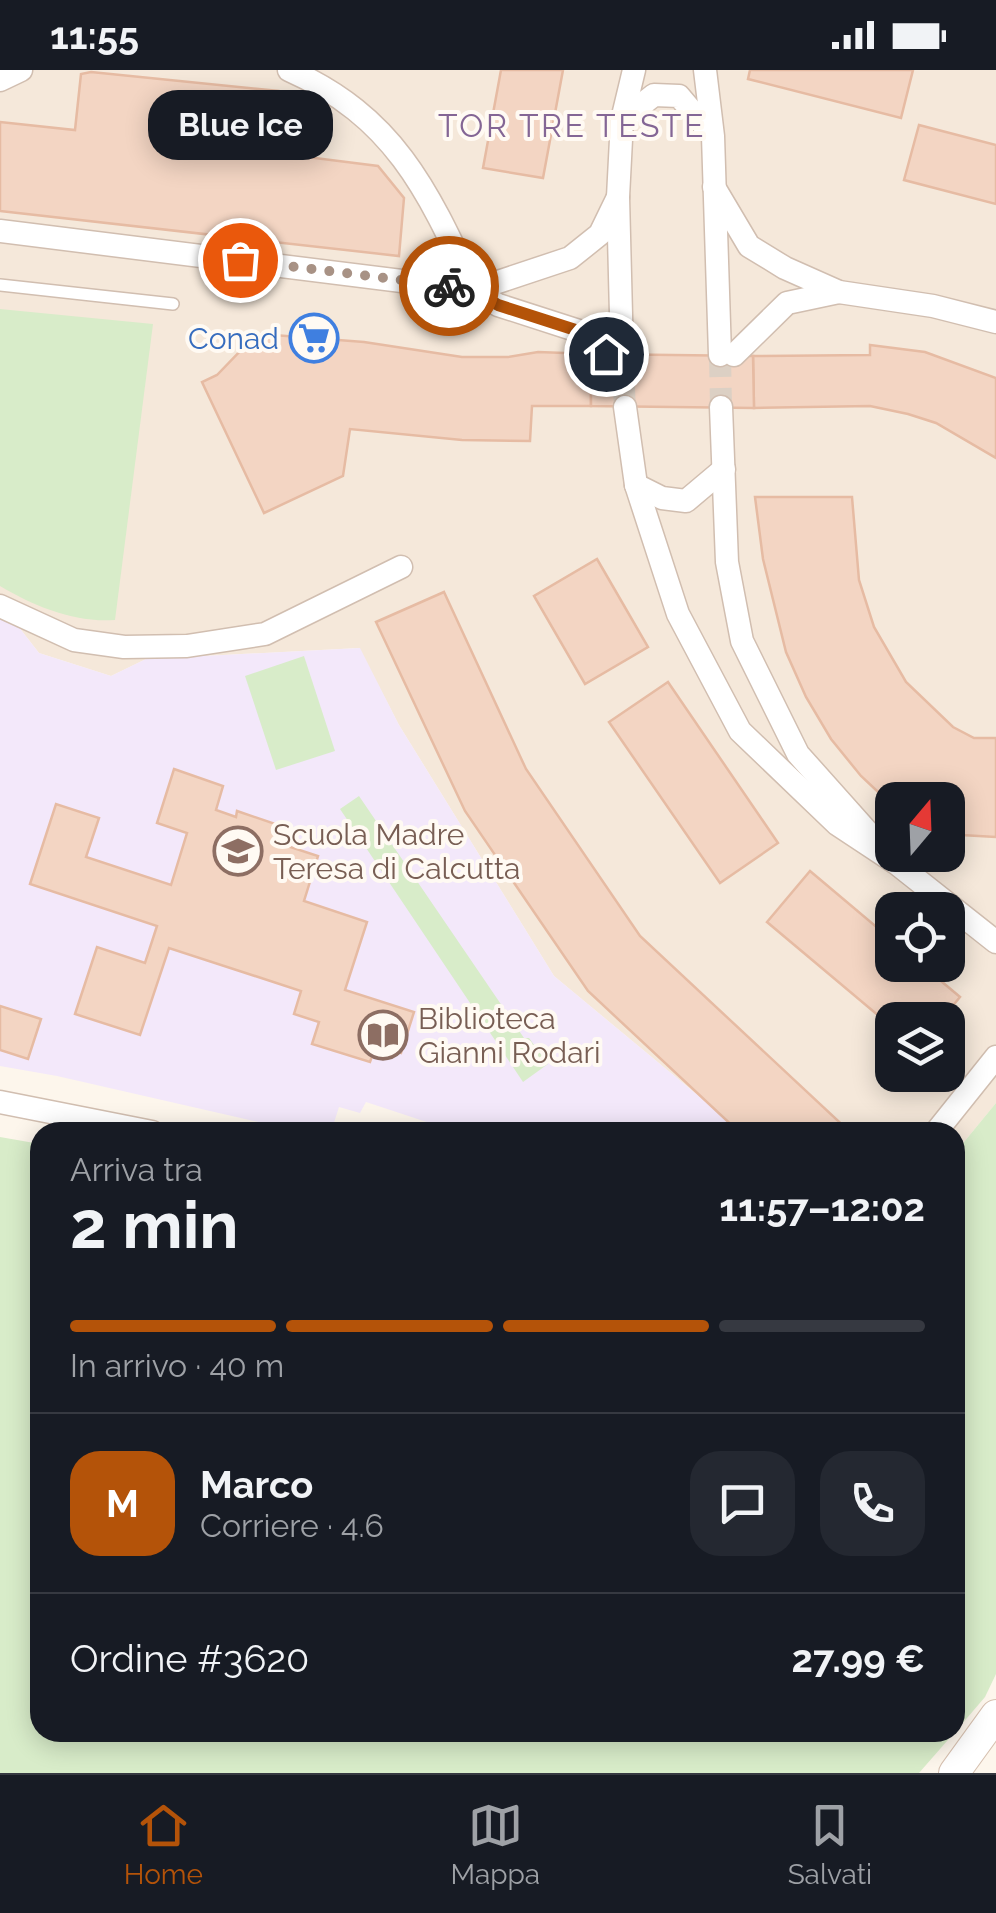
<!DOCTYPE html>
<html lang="it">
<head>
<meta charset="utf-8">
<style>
  body { margin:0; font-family:Raleway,sans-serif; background:#242831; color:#f1f3f6; height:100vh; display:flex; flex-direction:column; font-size:38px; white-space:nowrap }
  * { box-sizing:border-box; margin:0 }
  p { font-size:32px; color:#9ea1a6 }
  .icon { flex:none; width:55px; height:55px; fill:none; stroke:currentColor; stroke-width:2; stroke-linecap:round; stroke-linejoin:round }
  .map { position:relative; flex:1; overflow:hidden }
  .details { position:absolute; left:30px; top:1052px; width:935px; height:620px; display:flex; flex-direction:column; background:#171b24; border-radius:30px; box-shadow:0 5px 25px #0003 }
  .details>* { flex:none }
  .needle { width:65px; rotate:19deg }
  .fabs { position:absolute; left:875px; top:712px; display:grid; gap:20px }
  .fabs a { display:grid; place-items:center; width:90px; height:90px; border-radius:20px; background:#171b24; box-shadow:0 5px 25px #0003; font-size:50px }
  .pin { position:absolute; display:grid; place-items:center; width:85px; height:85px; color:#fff; margin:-42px; border:5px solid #fff; border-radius:50%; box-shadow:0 2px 10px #0007 }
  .courier { position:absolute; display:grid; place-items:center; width:100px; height:100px; margin:-50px; border:8px solid #b45309; border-radius:50%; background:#fff; color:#222; box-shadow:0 2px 12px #0007 }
  .bubble { position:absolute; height:70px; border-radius:30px; background:#171b24; box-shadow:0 5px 25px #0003; font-size:32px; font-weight:700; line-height:70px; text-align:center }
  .overview em { font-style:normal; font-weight:700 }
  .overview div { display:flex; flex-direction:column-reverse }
  .overview { display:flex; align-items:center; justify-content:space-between; height:170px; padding:0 40px }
  h1 { font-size:65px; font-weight:700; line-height:75px }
  .bar { display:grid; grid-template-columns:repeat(4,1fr); gap:15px 10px; align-content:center; height:120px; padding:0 40px }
  .bar i { height:12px; border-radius:8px; background:#363941 }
  .bar .active { background:#b45309 }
  .bar p { grid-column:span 4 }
  .line { display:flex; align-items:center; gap:25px; padding:0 40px; border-top:2px solid #363941 }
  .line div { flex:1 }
  .round { display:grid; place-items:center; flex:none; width:105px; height:105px; border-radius:30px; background:#242831 }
  .status { display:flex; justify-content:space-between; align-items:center; height:70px; padding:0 50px; background:#171b24; direction:ltr }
  .status svg { height:28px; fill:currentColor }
  .tabs { display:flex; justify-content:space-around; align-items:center; height:140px; border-top:2px solid #363941; background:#171b24; font-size:28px; color:#9ea1a6 }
  .tabs a { display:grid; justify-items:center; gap:5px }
  .tabs .active { color:#b45309 }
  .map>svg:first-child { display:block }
</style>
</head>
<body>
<div class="status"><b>11:55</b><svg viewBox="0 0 49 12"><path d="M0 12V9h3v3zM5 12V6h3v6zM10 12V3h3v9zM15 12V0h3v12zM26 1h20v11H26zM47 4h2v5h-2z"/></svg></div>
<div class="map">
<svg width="996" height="1703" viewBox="0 0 996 1703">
  <rect width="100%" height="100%" fill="#fdf6ec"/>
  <!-- residential -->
  <path fill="#f5e8da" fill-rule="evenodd" d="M0 0H996V1033L955 1083V1062H742L554 906 399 655 359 578 146 589 111 606 39 583 18 556 0 547ZM892 730H948V785H892ZM892 840H948V895H892ZM892 950H948V1005H892Z"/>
  <!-- education -->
  <polygon fill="#f3e8fa" points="0,547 18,556 39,583 111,606 146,589 360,578 399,655 554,906 742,1062 457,1062 366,1032 360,1043 339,1037 331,1062 302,1062 57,1006 0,996"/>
  <!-- green -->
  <g fill="#d8ecc9">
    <path d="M0 239 153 254 115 550C74 553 34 536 0 516Z"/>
    <polygon points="304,586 335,681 276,700 245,606"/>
    <polygon points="359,726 524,968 529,968 548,994 523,1012 340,739"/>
    <polygon points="996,1033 996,1604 985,1627 955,1662 955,1083"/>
    <polygon points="0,1067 40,1074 40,1662 954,1663 919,1703 0,1703"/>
  </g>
  <!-- building -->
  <g fill="#f3d5c3" stroke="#e6bba3" stroke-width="2.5">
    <polygon points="501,0 563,0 543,108 483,98"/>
    <polygon points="750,0 913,0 901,48 748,9"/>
    <polygon points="91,2 279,21 288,27 283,84 378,96 404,128 399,186 0,141 0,52 75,60 81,4"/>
    <polygon points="919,55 996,75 996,134 904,110"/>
    <polygon points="246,263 364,272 462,287 508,287 538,282 591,284 591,336 532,336 530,371 462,370 350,359 343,406 264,443 202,312 217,305 242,279"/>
    <polygon points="870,275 925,282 996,308 996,388 936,353 908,344 870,336 754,338 753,286 870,285"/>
    <polygon points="591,284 753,286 754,338 591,336"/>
    <polygon points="755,427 852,427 859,510 874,557 906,612 953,657 974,668 996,668 996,767 961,765 948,761 948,730 892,730 892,735 861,706 831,669 806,627 786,582 763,489"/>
    <polygon points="597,489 648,577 585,614 534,526"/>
    <polygon points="444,522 526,699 640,866 850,1062 739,1062 588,921 465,741 376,552"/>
    <polygon points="668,612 778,773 720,813 609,652"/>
    <polygon points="174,699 223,716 216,740 236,747 237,741 287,758 281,774 318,786 304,831 367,852 345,920 414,942 401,983 376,975 370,992 312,974 319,952 294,944 301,921 169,878 140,965 75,944 97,877 145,893 157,856 30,814 56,734 99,748 86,787 171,815 187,763 157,753"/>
    <polygon points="810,801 892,870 892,895 922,895 960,927 941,950 892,950 892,957 767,852"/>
    <polygon points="0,936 41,949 28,989 0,980"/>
  </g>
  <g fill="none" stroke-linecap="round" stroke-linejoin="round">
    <!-- street-tunnel -->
    <g stroke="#dcd0c4" stroke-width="22" stroke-dasharray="22 11" stroke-linecap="butt">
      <polyline points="622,284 625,337"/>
      <polyline points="720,285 721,337"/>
    </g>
    <!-- lane casing -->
    <g stroke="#d1beb0" stroke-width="14">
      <polyline id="lane" points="0,215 173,234"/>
    </g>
    <!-- street casing -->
    <g stroke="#d1beb0" stroke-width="25">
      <g id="street">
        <path d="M289 0C395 47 428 121 474 220"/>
        <polyline points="705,0 713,66 720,285"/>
        <polyline points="0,10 21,0"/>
        <polyline points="622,50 654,25 679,26 712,65"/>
        <polyline points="714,117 749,176 785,198 839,222 933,236 996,252"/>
        <polyline points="0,161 474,220 570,188 600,164 618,127"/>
        <polyline points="474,220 498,235 588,264 606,284"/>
        <polyline points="622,284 618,127 622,50 634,0"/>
        <polyline points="734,285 787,233 839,222"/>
        <polyline points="625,337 636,415 678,544 740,661 837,754 896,793 996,872"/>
        <polyline points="721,337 727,492 742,571 798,684 873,768"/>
        <polyline points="636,415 662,428 686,431 724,399"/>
        <polyline points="0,536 74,570 124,577 187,576 265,564 401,497"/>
        <polyline points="0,1032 152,1062"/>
        <polyline points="936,1062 996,987"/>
      </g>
    </g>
    <!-- secondary casing -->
    <g stroke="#d6c0b0" stroke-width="32">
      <polyline id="secondary" points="954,1703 996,1645"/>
    </g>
    <!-- lane -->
    <use href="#lane" stroke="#fff" stroke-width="11"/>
    <!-- street -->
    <use href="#street" stroke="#fff" stroke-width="22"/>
    <!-- secondary -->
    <use href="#secondary" stroke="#fff" stroke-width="30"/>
  </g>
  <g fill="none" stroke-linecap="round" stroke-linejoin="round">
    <!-- done -->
    <polyline stroke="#a89285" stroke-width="10" stroke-dasharray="0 18" points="240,190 449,216"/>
    <!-- route -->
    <polyline stroke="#b45309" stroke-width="12" points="449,216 474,220 498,235 588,264 606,284"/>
  </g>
  <!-- icons -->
  <defs>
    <g id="supermarket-ring" transform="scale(2.5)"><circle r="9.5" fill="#fffaf3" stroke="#3f7fe0" stroke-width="1.5"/><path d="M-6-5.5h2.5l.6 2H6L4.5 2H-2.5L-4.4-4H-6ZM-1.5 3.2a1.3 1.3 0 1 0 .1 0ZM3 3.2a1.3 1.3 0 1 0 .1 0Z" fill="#3f7fe0"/></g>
    <g id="school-ring" transform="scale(2.5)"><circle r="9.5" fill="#fffaf3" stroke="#8d6e63" stroke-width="1.5"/><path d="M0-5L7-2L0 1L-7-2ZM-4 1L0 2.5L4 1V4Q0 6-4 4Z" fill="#8d6e63"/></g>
    <g id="library-ring" transform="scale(2.5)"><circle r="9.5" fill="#fffaf3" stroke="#8d6e63" stroke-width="1.5"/><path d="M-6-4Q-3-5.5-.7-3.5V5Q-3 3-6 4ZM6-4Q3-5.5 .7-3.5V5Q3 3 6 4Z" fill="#8d6e63"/></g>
  </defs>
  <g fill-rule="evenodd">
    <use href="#supermarket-ring" x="314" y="268"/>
    <use href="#school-ring" x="238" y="781"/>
    <use href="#library-ring" x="383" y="965"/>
  </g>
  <g text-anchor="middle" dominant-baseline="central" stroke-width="8" stroke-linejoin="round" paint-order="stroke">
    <!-- shop labels -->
    <g font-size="30" fill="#366cbe" stroke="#fffaf3" text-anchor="end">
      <text x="279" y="268">Conad</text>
    </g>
    <!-- education labels -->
    <g font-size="30" fill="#785e54" stroke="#fffaf3" text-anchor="start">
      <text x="273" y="764">Scuola Madre<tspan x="273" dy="34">Teresa di Calcutta</tspan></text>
      <text x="418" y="948">Biblioteca<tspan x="418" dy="34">Gianni Rodari</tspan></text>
    </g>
    <!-- neighbourhood labels -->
    <g font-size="32" letter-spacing="2.5" fill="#846695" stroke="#fffaf3">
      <text x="572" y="55">TOR TRE TESTE</text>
    </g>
  </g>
</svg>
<div class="fabs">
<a><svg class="needle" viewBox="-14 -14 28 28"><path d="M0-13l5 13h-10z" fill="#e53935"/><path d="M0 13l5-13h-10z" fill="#9ea1a6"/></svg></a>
<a><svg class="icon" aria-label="locate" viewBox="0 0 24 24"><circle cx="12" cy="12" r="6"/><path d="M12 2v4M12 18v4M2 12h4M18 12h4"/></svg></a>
<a><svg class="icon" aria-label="layers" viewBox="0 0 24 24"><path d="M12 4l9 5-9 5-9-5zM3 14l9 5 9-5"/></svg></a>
</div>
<div class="pin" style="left:240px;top:190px;background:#ea580c"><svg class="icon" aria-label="bag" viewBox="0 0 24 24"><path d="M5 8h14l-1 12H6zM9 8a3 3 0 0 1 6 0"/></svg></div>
<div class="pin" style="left:606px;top:284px;background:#1f2937"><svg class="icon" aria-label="home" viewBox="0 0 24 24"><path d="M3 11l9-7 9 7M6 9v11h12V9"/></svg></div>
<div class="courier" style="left:449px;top:216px"><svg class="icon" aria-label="bike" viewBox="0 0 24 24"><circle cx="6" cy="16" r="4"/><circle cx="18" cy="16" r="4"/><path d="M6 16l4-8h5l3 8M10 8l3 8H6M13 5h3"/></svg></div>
<div class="bubble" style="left:148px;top:20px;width:185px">Blue Ice</div>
<section class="details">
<div class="overview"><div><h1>2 min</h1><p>Arriva tra</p></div><em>11:57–12:02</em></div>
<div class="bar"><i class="active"></i><i class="active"></i><i class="active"></i><i></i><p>In arrivo · 40 m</p></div>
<div class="line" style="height:180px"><b class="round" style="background:#b45309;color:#fff">M</b><div><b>Marco</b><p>Corriere · 4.6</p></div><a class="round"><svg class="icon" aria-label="chat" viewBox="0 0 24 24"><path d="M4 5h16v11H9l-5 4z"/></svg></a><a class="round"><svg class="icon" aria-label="phone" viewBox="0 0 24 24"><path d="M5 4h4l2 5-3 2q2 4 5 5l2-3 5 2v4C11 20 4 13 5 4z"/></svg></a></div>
<div class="line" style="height:130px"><div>Ordine #3620</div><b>27.99 €</b></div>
</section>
</div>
<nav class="tabs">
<a class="active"><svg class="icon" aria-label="home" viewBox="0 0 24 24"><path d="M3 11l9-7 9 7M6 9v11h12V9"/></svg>Home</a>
<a><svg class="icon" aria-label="map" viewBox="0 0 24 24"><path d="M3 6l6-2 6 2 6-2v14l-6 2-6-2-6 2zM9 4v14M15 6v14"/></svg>Mappa</a>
<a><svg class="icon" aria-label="saved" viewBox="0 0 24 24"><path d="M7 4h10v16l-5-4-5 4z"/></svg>Salvati</a>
</nav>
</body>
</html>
